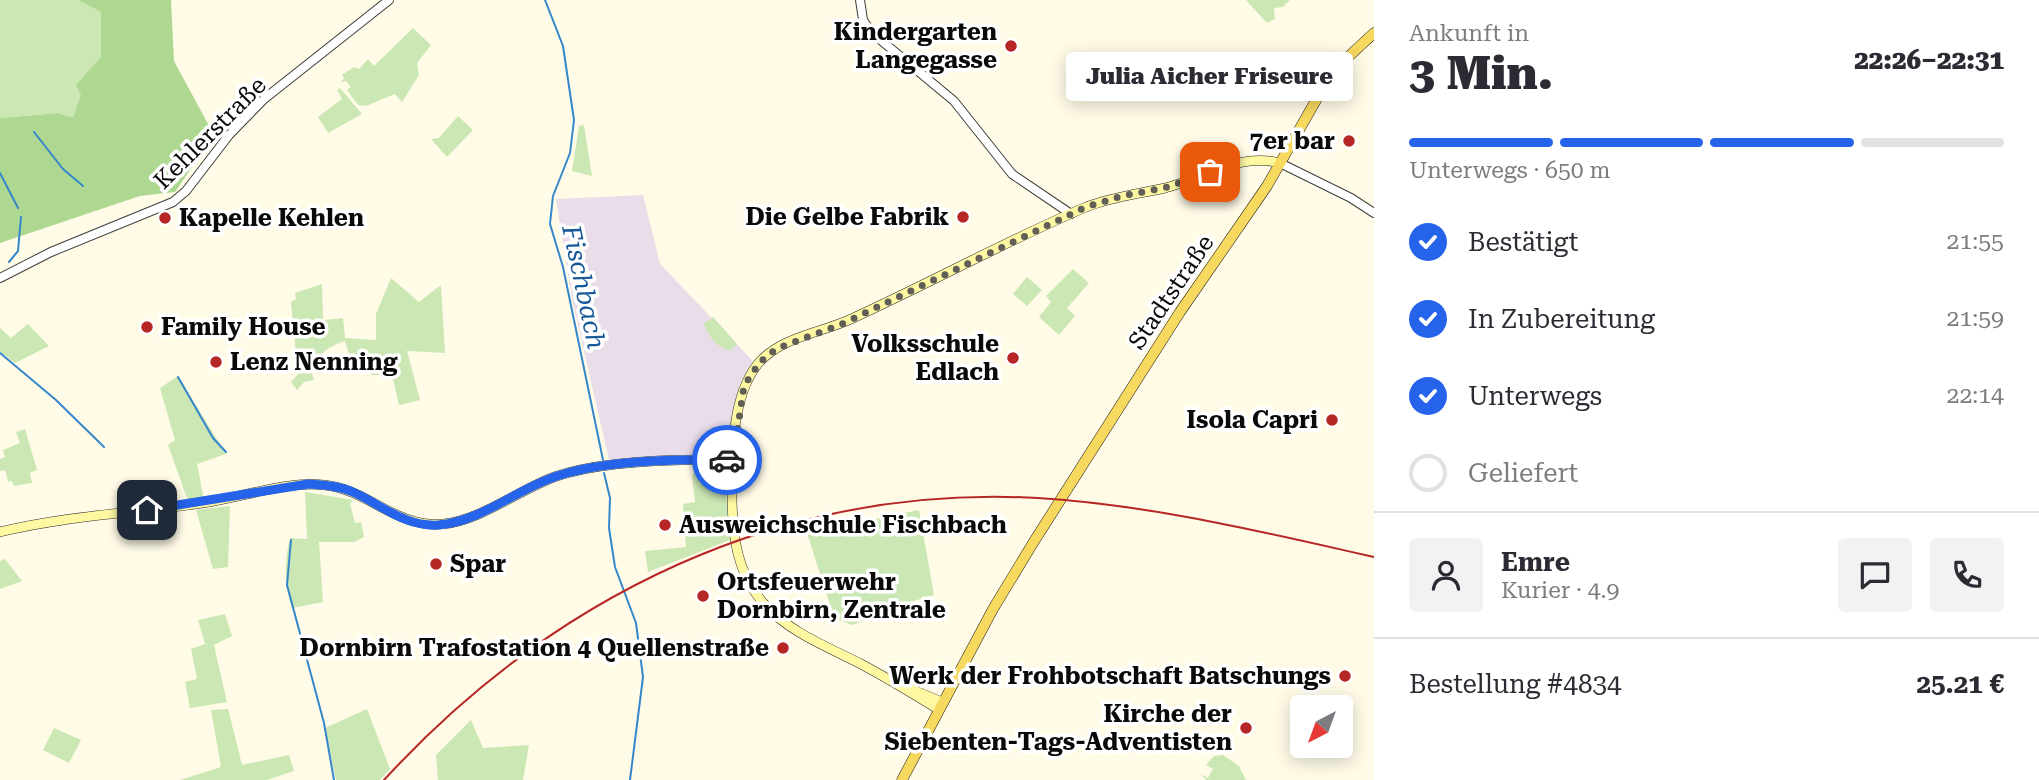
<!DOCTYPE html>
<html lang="de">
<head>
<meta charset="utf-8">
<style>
  body { margin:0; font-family:"Roboto Serif",serif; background:#f2f2f3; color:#2b2b33; height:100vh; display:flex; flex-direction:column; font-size:26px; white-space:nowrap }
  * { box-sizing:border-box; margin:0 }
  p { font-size:23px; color:#7c7c81 }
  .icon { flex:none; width:38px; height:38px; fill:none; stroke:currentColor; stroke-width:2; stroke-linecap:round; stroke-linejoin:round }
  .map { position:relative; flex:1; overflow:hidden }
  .details { display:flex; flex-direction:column; background:#fff; width:665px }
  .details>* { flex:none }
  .needle { width:46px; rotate:221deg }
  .fabs { position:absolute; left:1290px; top:695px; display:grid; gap:14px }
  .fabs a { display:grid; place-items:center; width:63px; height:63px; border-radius:7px; background:#fff; box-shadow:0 4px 18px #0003; font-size:35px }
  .pin { position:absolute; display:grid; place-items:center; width:60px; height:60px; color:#fff; margin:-30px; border-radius:14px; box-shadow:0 4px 10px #0006 }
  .courier { position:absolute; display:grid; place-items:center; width:70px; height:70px; margin:-35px; border:5px solid #2563eb; border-radius:50%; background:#fff; color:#222; box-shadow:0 2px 9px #0007 }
  .bubble { position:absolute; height:49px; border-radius:7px; background:#fff; box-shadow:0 4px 18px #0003; font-size:23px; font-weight:800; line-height:49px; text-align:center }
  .head em { font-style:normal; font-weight:800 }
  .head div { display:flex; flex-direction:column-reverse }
  .head { display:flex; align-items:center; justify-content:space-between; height:119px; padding:0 35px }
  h1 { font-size:46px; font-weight:800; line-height:52px }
  .bar { display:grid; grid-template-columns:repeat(4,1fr); gap:10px 7px; align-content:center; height:84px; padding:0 35px }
  .bar i { height:9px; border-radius:5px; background:#e1e1e2 }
  .bar .active { background:#2563eb }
  .bar p { grid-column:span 4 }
  .line { display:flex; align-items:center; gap:18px; padding:0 35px; border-top:2px solid #e1e1e2 }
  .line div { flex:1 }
  .round { display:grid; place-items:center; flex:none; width:74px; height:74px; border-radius:7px; background:#f2f2f3 }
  ol { padding:0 35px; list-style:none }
  li { display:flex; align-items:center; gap:21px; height:77px }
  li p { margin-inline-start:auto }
  li .icon { padding:7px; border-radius:50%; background:#2563eb; color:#fff; stroke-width:4 }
  li:last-child { color:#7c7c81 }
  li i { width:38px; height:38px; border:4px solid #e1e1e2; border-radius:50% }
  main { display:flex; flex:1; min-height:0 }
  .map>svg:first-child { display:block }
</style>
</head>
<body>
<main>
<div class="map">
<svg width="1374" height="780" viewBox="0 0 1374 780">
  <rect width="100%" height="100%" fill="#fffbe7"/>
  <!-- industrial -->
  <polygon fill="#e9dde9" points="643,195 660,264 753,361 740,383 729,442 723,453 609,460 572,299 556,199"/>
  <!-- green -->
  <g fill="#cbe7b3">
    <polygon points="0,0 78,0 101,12 101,57 94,67 73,119 58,113 0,118"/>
    <polygon points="1246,0 1290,0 1283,7 1274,8 1275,19 1267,23"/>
    <polygon points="413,28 431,45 417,63 419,75 402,102 395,94 366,106 358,105 347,90 351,87 346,81 341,82 344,78 342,75 354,67 359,69 368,59 374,66"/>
    <polygon points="340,88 362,114 328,133 318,117 342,99 337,90"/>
    <polygon points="458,116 473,130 447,157 431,139 439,138"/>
    <polygon points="584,125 592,176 572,171 579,126"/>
    <polygon points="1073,269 1089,283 1067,308 1075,316 1059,335 1039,317 1051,302 1046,296"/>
    <polygon points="1027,277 1042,290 1027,306 1013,294"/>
    <path d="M391 278 419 302 441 285 445 353 407 351 420 400 399 405 392 375H371L370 360 364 356 350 357 345 341C327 347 319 354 311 370L314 380 304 382 297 390 291 382 298 374 291 302 296 299 295 293 322 284 323 320 343 318 345 338 376 340V314Z"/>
    <path d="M713 317 737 344 730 351C716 346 710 339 704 324Z"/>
    <polygon points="28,324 49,346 15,363 0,352 0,328 11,338"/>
    <polygon points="178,376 226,454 197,464 204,500 188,501 168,445 175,440 160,388"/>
    <polygon points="25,429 37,470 30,473 32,483 14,486 12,481 8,482 5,470 0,471 0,459 5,457 3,450 20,443 16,432"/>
    <polygon points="697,469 724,472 730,540 648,572 645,551 686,547 683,504 695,502 692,476"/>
    <path d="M305 492 353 500 350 504 355 523 361 522 364 537 354 542H319L323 602 292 608C284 583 284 563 290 538L307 539Z"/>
    <polygon points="230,506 228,567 213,569 196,510"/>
    <polygon points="919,510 934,595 893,607 853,625 839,620 832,611 807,533"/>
    <polygon points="5,559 22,581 0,589 0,561"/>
    <polygon points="225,614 232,636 214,645 227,702 190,708 185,682 197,679 191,649 205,644 198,620"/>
    <polygon points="228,709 242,765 289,755 294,771 267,780 180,780 221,767 211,710"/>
    <polygon points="367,709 390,769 380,780 336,780 325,728"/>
    <polygon points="471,720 483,748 529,745 523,780 438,780 436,755"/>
    <polygon points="54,728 81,740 69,763 43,750"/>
    <polygon points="1223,755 1239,766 1246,780 1206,780 1201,774 1208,778 1213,769 1206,765 1214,756"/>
  </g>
  <!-- forest -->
  <polygon fill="#aed892" points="78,0 171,0 174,61 214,135 175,192 140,196 0,243 0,118 58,113 73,118 81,95 76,85 101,57 101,12"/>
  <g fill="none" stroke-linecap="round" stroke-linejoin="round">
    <!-- stream -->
    <g stroke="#3587cb" stroke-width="2">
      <polyline points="545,0 563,46 574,120 570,153 553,196 550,224 563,267 603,460"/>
      <polyline points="34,132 63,169 83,186"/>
      <polyline points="0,173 18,208"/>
      <polyline points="9,262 18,251 21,217"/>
      <polyline points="0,353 56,400 104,447"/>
      <polyline points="178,377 213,438 226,452"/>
      <polyline points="604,473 610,498 609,528 615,567 636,623 643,677 630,780"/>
      <polyline points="291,540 287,585 324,723 334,780"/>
    </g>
    <!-- tertiary casing -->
    <g stroke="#3d3d3d" stroke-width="10">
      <g id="tertiary">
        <polyline points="860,0 863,20 871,32 954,101 1012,174 1071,214"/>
        <polyline points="1280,163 1351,198 1374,213"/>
        <polyline points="0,278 51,252 173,202 186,191 229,135 264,99 389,0"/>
      </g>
    </g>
    <!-- secondary casing -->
    <g stroke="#2c2c2c" stroke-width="10">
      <g id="secondary">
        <path d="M0 532C69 515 140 513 209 502 246 496 288 481 324 485 368 489 397 529 443 524 479 521 519 490 554 477 602 460 682 459 733 460"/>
        <polyline points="911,689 942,702"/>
        <path d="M938 709C912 693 887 678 861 664 828 647 791 633 766 606 736 574 732 534 732 493 732 453 732 397 757 365 779 337 821 333 851 319 930 283 1006 241 1086 207 1112 197 1138 194 1165 188 1205 178 1239 152 1280 163"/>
      </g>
    </g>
    <!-- primary casing -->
    <g stroke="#1b1b1b" stroke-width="11">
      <polyline id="primary" points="902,780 993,609 1033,543 1180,312 1267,186 1323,88 1347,58 1374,33"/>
    </g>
    <!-- tertiary -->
    <use href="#tertiary" stroke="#fff" stroke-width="8"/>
    <!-- secondary -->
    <use href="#secondary" stroke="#fef8a3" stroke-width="9"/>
    <!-- primary -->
    <use href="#primary" stroke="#f7d95f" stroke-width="10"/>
    <!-- rail -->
    <path stroke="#b62625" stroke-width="2" d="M384 780C555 594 782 484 1038 498 1152 505 1263 532 1374 557"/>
  </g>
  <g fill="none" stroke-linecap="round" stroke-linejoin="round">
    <!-- done -->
    <polyline stroke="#605e57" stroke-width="7" stroke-dasharray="0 12.6" points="727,460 733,460 744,386 760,362 776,349 842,324 1086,207 1122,196 1168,187 1210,172"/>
    <!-- route -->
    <path stroke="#2563eb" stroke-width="9" d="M147 510 308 484C324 485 340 486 355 493 383 506 406 527 438 525 480 522 517 489 557 476 606 460 675 459 727 460"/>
  </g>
  <!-- markers -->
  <g fill="#b62625" stroke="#fff" stroke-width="2.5">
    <circle cx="1011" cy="46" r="7"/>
    <circle cx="1349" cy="141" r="7"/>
    <circle cx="963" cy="217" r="7"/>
    <circle cx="165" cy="218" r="7"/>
    <circle cx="147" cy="327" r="7"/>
    <circle cx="1013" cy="358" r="7"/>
    <circle cx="216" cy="362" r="7"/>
    <circle cx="1332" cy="420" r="7"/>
    <circle cx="665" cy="525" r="7"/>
    <circle cx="436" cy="564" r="7"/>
    <circle cx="703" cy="596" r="7"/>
    <circle cx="783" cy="648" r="7"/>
    <circle cx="1345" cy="676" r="7"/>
    <circle cx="1246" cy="728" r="7"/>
  </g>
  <g text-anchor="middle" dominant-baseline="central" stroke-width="7" stroke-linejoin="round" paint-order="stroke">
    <!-- poi labels -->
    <g font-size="24" font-weight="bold" fill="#0a0a0a" stroke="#fff" text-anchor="end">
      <text x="997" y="32">Kindergarten<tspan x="997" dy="28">Langegasse</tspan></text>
      <text x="1335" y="141">7er bar</text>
      <text x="949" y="217">Die Gelbe Fabrik</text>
      <text x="179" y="218" text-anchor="start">Kapelle Kehlen</text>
      <text x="161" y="327" text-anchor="start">Family House</text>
      <text x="999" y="344">Volksschule<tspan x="999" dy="28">Edlach</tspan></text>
      <text x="230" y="362" text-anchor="start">Lenz Nenning</text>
      <text x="1318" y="420">Isola Capri</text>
      <text x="679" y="525" text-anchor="start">Ausweichschule Fischbach</text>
      <text x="450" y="564" text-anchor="start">Spar</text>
      <text x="717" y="582" text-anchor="start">Ortsfeuerwehr<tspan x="717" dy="28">Dornbirn, Zentrale</tspan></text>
      <text x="769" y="648">Dornbirn Trafostation 4 Quellenstraße</text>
      <text x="1331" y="676">Werk der Frohbotschaft Batschungs</text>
      <text x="1232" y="714">Kirche der<tspan x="1232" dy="28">Siebenten-Tags-Adventisten</tspan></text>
    </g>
    <!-- street labels -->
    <g font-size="24" fill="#0a0a0a" stroke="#fff">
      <text transform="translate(210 133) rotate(-45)">Kehlerstraße</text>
      <text transform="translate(1171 292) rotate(-56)">Stadtstraße</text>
    </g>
    <!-- water labels -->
    <g font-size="26" font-style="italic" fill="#175998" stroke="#fff">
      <text transform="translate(584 287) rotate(78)">Fischbach</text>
    </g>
  </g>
</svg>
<div class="fabs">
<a><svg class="needle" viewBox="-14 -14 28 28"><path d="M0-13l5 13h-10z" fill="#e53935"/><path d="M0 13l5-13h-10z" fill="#7c7c81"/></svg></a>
</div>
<div class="pin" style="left:1210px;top:172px;background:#ea580c"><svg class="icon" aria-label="bag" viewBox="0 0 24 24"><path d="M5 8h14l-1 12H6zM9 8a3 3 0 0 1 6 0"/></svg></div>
<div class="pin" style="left:147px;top:510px;background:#1f2937"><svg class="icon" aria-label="home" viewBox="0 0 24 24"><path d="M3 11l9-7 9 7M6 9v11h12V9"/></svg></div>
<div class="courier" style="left:727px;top:460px"><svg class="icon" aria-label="car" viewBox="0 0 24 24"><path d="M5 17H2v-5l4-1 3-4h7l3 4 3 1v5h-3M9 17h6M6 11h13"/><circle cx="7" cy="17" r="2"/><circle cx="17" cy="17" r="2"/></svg></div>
<div class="bubble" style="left:1066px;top:52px;width:287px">Julia Aicher Friseure</div>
</div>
<section class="details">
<div class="head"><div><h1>3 Min.</h1><p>Ankunft in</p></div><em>22:26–22:31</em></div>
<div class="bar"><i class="active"></i><i class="active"></i><i class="active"></i><i></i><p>Unterwegs · 650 m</p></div>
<ol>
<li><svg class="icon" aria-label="check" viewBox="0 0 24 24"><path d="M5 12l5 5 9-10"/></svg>Bestätigt<p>21:55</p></li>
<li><svg class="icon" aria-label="check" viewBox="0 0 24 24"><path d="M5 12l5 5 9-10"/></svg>In Zubereitung<p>21:59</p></li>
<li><svg class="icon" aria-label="check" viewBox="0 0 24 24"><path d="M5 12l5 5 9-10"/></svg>Unterwegs<p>22:14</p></li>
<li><i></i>Geliefert</li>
</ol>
<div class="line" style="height:126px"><a class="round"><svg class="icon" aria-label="person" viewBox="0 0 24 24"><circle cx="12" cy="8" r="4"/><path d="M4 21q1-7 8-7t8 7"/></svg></a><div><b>Emre</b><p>Kurier · 4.9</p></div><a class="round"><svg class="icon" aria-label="chat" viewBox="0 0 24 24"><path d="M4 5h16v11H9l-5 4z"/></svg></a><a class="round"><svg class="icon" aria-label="phone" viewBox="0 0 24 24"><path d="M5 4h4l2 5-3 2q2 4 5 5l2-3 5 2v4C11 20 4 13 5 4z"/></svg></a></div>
<div class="line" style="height:91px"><div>Bestellung #4834</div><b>25.21 €</b></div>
</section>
</main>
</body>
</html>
